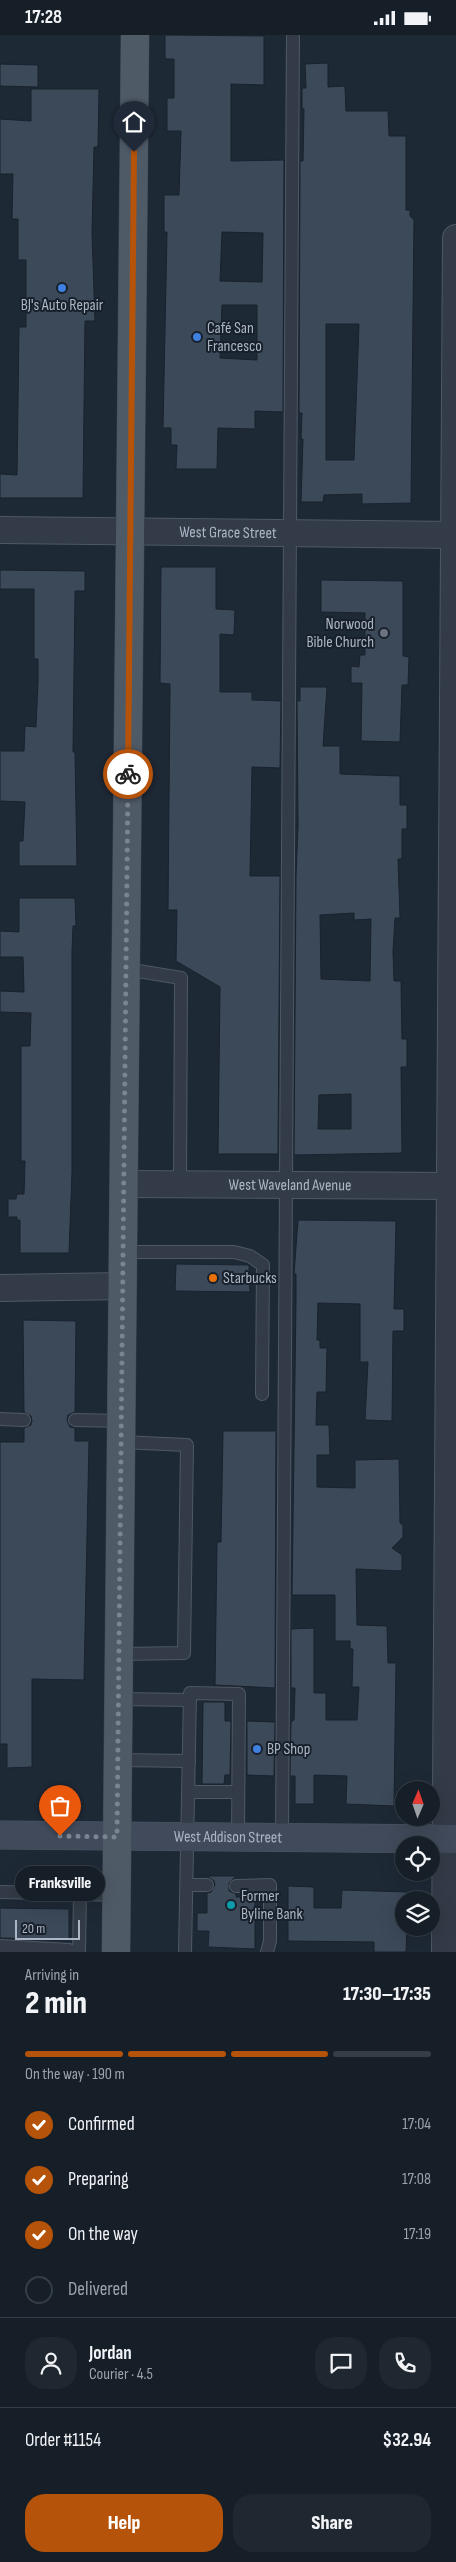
<!DOCTYPE html>
<html lang="en">
<head>
<meta charset="utf-8">
<style>
  body { margin:0; font-family:"Sofia Sans Condensed",sans-serif; background:#1f2730; color:#f1f3f6; height:100vh; display:flex; flex-direction:column; font-size:19px; white-space:nowrap }
  * { box-sizing:border-box; margin:0 }
  p { font-size:16px; color:#9ea2a8 }
  .icon { flex:none; width:28px; height:28px; fill:none; stroke:currentColor; stroke-width:2; stroke-linecap:round; stroke-linejoin:round }
  .map { position:relative; height:1917px; overflow:hidden }
  .panel { display:flex; flex-direction:column; background:#161f28; flex:1 }
  .panel>* { flex:none }
  .needle { width:32px; rotate:2deg }
  .fabs { position:absolute; left:395px; top:1746px; display:grid; gap:10px }
  .fabs a { display:grid; place-items:center; width:45px; height:45px; border-radius:50%; background:#161f28; box-shadow:0 5px 20px #0002,0 0 0 1px #353d45; font-size:25px }
  .scale { position:absolute; left:15px; bottom:12px; width:65px; box-sizing:border-box; padding-left:5px; border:2px solid #abb5c4; border-top:0; font-size:14px; line-height:18px; white-space:nowrap; color:#abb5c4; -webkit-text-stroke:4px #17202b; paint-order:stroke }
  .pin { position:absolute; display:grid; place-items:center; width:42px; height:42px; color:#fff; margin:-51px -21px; border-radius:50% 50% 50% 0; rotate:-45deg; box-shadow:0 0 5px #0007 }
  .pin .icon { rotate:45deg }
  .courier { position:absolute; display:grid; place-items:center; width:50px; height:50px; margin:-25px; border:4px solid #b45309; border-radius:50%; background:#fff; color:#222; box-shadow:0 1px 6px #0007 }
  .bubble { position:absolute; height:35px; border-radius:18px; background:#161f28; box-shadow:0 5px 20px #0002,0 0 0 1px #353d45; font-size:16px; font-weight:800; line-height:35px; text-align:center }
  .head em { font-style:normal; font-weight:800 }
  .head div { display:flex; flex-direction:column-reverse }
  .head { display:flex; align-items:center; justify-content:space-between; height:85px; padding:0 25px }
  h1 { font-size:32px; font-weight:800; line-height:38px }
  .bar { display:grid; grid-template-columns:repeat(4,1fr); gap:8px 5px; align-content:center; height:60px; padding:0 25px }
  .bar i { height:6px; border-radius:4px; background:#353d45 }
  .bar .current { background:#b45309 }
  .bar p { grid-column:span 4 }
  .line { display:flex; align-items:center; gap:12px; padding:0 25px; border-top:1px solid #353d45 }
  .line div { flex:1 }
  .round { display:grid; place-items:center; flex:none; width:52px; height:52px; border-radius:20px; background:#1f2730 }
  ol { padding:0 25px; list-style:none }
  li { display:flex; align-items:center; gap:15px; height:55px }
  li p { margin-inline-start:auto }
  li .icon { padding:5px; border-radius:50%; background:#b45309; color:#fff; stroke-width:4 }
  li:last-child { color:#9ea2a8 }
  li i { width:28px; height:28px; border:2px solid #353d45; border-radius:50% }
  .cta { display:flex; gap:10px; margin-top:auto; padding:10px 25px }
  .cta a { flex:1; height:58px; border-radius:20px; background:#b45309; color:#fff; font-size:20px; font-weight:800; line-height:58px; text-align:center }
  .cta a+a { background:#1f2730; color:#f1f3f6 }
  .status { display:flex; justify-content:space-between; align-items:center; height:35px; padding:0 25px; background:#161f28; direction:ltr }
  .status svg { height:14px; fill:currentColor }
  .map>svg:first-child { display:block }
</style>
</head>
<body>
<div class="status"><b>17:28</b><svg viewBox="0 0 49 12"><path d="M0 12V9h3v3zM5 12V6h3v6zM10 12V3h3v9zM15 12V0h3v12zM26 1h20v11H26zM47 4h2v5h-2z"/></svg></div>
<div class="map">
<svg width="456" height="1917" viewBox="0 0 456 1917">
  <rect width="100%" height="100%" fill="#1e2936"/>
  <!-- building -->
  <g fill="#3c4959" stroke="#19222d" fill-rule="evenodd">
    <path d="M165 0 264 1V50L231 49V126L284 125 283 377 255 376V394L218 393 217 434H176L177 410H171V393H163L167 197H164V160H179L181 96H167V63H174V24H165ZM222 197 263 198 262 247 220 246ZM222 270H257V325L220 323Z"/>
    <path d="M328 28V52L345 51 346 76H388L389 101H406V175H410V181L414 185 411 468 362 469V459L324 460 323 467H301L303 404H301L302 378H299L300 126H303L304 74H302V53H306L305 29ZM326 289H359L354 425H326Z"/>
    <polygon points="0,29 38,30 38,52 0,51"/>
    <polygon points="31,54 99,54 98,112 94,112 92,197 95,286 85,286 83,463 0,463 0,439 17,440 19,292 26,292 26,225 18,225 18,184 12,184 13,139 0,139 0,84 31,86"/>
    <polygon points="161,532 216,532 216,574 235,575 234,600 220,599 220,657 252,657 252,665 281,666 280,733 252,732 250,841 280,841 278,1119 218,1119 220,952 176,926 177,875 168,875 170,649 160,648"/>
    <polygon points="0,535 85,536 85,556 75,556 73,717 75,717 77,831 19,831 19,806 23,806 25,767 0,766 0,716 24,716 25,691 36,692 38,647 38,624 34,624 34,554 0,554"/>
    <polygon points="321,545 403,546 403,621 409,622 408,650 402,650 400,707 361,706 362,648 351,648 351,631 359,632 360,620 365,620 365,578 321,577"/>
    <path d="M300 652H327L323 711H340V739L400 741V770H407V794H402V824H398L400 883H395L393 917 394 946H401L402 1004H407V1032H401L402 1118 294 1120 296 841 298 791 297 666H300ZM354 878V885L371 884 370 946 321 944 320 880ZM351 1059V1094H318L319 1060Z"/>
    <polygon points="19,863 75,863 76,891 73,891 72,917 72,1137 69,1218 20,1218 20,1185 17,1185 17,1182 8,1182 8,1164 16,1164 17,1159 24,1159 25,1126 21,1126 21,1011 30,1011 31,978 0,977 0,956 24,957 23,922 0,922 0,896 19,897"/>
    <polygon points="298,1185 396,1186 394,1274 404,1274 404,1296 393,1296 392,1386 365,1385 368,1327 360,1327 360,1269 318,1268 317,1305 320,1305 320,1313 327,1313 326,1357 317,1357 316,1390 329,1390 330,1420 317,1420 317,1452 355,1453 355,1425 399,1424 400,1488 403,1490 403,1502 392,1513 402,1520 402,1536 356,1534 357,1590 387,1591 388,1628 396,1628 394,1771 346,1769 347,1741 314,1740 314,1769 295,1769 295,1741 290,1741 291,1687 294,1685 295,1653 291,1653 291,1594 314,1593 314,1658 326,1658 326,1685 357,1685 359,1652 352,1652 353,1614 350,1614 350,1606 335,1606 335,1560 292,1560 296,1265 296,1239 294,1239"/>
    <polygon points="176,1229 249,1230 250,1257 175,1256"/>
    <polygon points="23,1285 76,1286 75,1377 68,1380 67,1385 70,1392 75,1393 75,1406 89,1406 84,1645 32,1644 32,1732 7,1733 7,1709 0,1709 0,1407 24,1407 24,1393 31,1390 32,1386 31,1381 24,1377"/>
    <polygon points="223,1396 276,1396 275,1653 215,1650 217,1507 221,1507"/>
    <polygon points="203,1667 225,1667 225,1686 231,1686 230,1740 225,1740 224,1749 202,1749"/>
    <polygon points="247,1686 275,1687 274,1741 247,1740"/>
    <polygon points="207,1841 236,1841 229,1848 229,1856 236,1859 236,1862 255,1862 255,1914 208,1912 209,1896 197,1896 197,1878 207,1878 207,1858 211,1857 215,1850 214,1846"/>
    <polygon points="288,1851 314,1852 314,1873 341,1873 342,1855 408,1857 408,1865 404,1865 404,1892 407,1892 406,1917 374,1917 374,1907 288,1906"/>
    <polygon points="0,1873 69,1874 69,1905 0,1903"/>
  </g>
  <g fill="none" stroke-linecap="round" stroke-linejoin="round">
    <!-- lane casing -->
    <g stroke="#4f5865" stroke-width="14">
      <g id="lane">
        <polyline points="126,934 181,943 180,1149"/>
        <polyline points="123,1217 234,1217 250,1221 263,1230 262,1359"/>
        <polyline points="0,1384 24,1385"/>
        <polyline points="75,1385 122,1386"/>
        <polyline points="119,1619 184,1618 187,1410 121,1407"/>
        <polyline points="119,1664 190,1665"/>
        <polyline points="118,1725 189,1726"/>
        <polyline points="188,1757 238,1757"/>
        <polyline points="282,1803 293,0"/>
        <polyline points="187,1850 207,1850"/>
        <polyline points="236,1851 270,1850 270,1906 267,1917"/>
        <polyline points="0,1857 80,1859 79,1917"/>
        <polyline points="80,1859 117,1860"/>
        <polyline points="0,1911 69,1915 71,1917"/>
        <polyline points="185,1917 190,1658 239,1659 238,1803"/>
      </g>
    </g>
    <!-- street casing -->
    <g stroke="#4f5865" stroke-width="28">
      <g id="street">
        <path id="s1" d="M0 495 456 500"/>
        <path id="s2" d="M124 1149 456 1151"/>
        <polyline points="0,1253 123,1251"/>
        <polyline points="445,1917 456,203"/>
      </g>
    </g>
    <!-- secondary casing -->
    <g stroke="#4f5865" stroke-width="29">
      <g id="secondary">
        <path id="s3" d="M0 1800 456 1804"/>
      </g>
    </g>
    <!-- primary casing -->
    <g stroke="#3b4450" stroke-width="29">
      <polyline id="primary" points="116,1917 135,0"/>
    </g>
    <!-- lane -->
    <use href="#lane" stroke="#323b47" stroke-width="12"/>
    <!-- street -->
    <use href="#street" stroke="#323b47" stroke-width="26"/>
    <!-- secondary -->
    <use href="#secondary" stroke="#404a5a" stroke-width="28"/>
    <!-- primary -->
    <use href="#primary" stroke="#4f5a67" stroke-width="28"/>
  </g>
  <g fill="none" stroke-linecap="round" stroke-linejoin="round">
    <!-- done -->
    <polyline stroke="#7a8492" stroke-width="5" stroke-dasharray="0 9" points="60,1801 117,1802 128,739"/>
    <!-- route -->
    <polyline stroke="#b45309" stroke-width="6" points="128,739 134,117"/>
  </g>
  <!-- markers -->
  <g fill="#3f7fe0" stroke="#17202b" stroke-width="2">
    <circle cx="62" cy="253" r="5"/>
    <circle cx="197" cy="302" r="5"/>
    <circle cx="257" cy="1714" r="5"/>
  </g>
  <circle fill="#6b7280" stroke="#17202b" stroke-width="2" cx="384" cy="598" r="5"/>
  <circle fill="#e8710a" stroke="#17202b" stroke-width="2" cx="213" cy="1243" r="5"/>
  <circle fill="#0f9aa8" stroke="#17202b" stroke-width="2" cx="231" cy="1870" r="5"/>
  <g text-anchor="middle" dominant-baseline="central" stroke-width="4" stroke-linejoin="round" paint-order="stroke">
    <!-- poi labels -->
    <g font-size="16" fill="#abb5c4" stroke="#17202b" text-anchor="start">
      <text x="62" y="270" text-anchor="middle">BJ's Auto Repair</text>
      <text x="207" y="293">Café San<tspan x="207" dy="18">Francesco</tspan></text>
      <text x="374" y="589" text-anchor="end">Norwood<tspan x="374" dy="18">Bible Church</tspan></text>
      <text x="223" y="1243">Starbucks</text>
      <text x="267" y="1714">BP Shop</text>
      <text x="241" y="1861">Former<tspan x="241" dy="18">Byline Bank</tspan></text>
    </g>
    <!-- street labels -->
    <g font-size="16" fill="#abb5c4" stroke="#17202b">
      <text stroke="none"><textPath href="#s1" startOffset="228">West Grace Street</textPath></text>
      <text stroke="none"><textPath href="#s2" startOffset="166">West Waveland Avenue</textPath></text>
      <text stroke="none"><textPath href="#s3" startOffset="228">West Addison Street</textPath></text>
    </g>
  </g>
</svg>
<div class="fabs">
<a><svg class="needle" viewBox="-14 -14 28 28"><path d="M0-13l5 13h-10z" fill="#e53935"/><path d="M0 13l5-13h-10z" fill="#9ea2a8"/></svg></a>
<a><svg class="icon" aria-label="locate" viewBox="0 0 24 24"><circle cx="12" cy="12" r="6"/><path d="M12 2v4M12 18v4M2 12h4M18 12h4"/></svg></a>
<a><svg class="icon" aria-label="layers" viewBox="0 0 24 24"><path d="M12 4l9 5-9 5-9-5zM3 14l9 5 9-5"/></svg></a>
</div>
<div class="scale">20 m</div>
<div class="pin" style="left:60px;top:1801px;background:#ea580c"><svg class="icon" aria-label="bag" viewBox="0 0 24 24"><path d="M5 8h14l-1 12H6zM9 8a3 3 0 0 1 6 0"/></svg></div>
<div class="pin" style="left:134px;top:117px;background:#1f2937"><svg class="icon" aria-label="home" viewBox="0 0 24 24"><path d="M3 11l9-7 9 7M6 9v11h12V9"/></svg></div>
<div class="courier" style="left:128px;top:739px"><svg class="icon" aria-label="bike" viewBox="0 0 24 24"><circle cx="6" cy="16" r="4"/><circle cx="18" cy="16" r="4"/><path d="M6 16l4-8h5l3 8M10 8l3 8H6M13 5h3"/></svg></div>
<div class="bubble" style="left:15px;top:1831px;width:90px">Franksville</div>
</div>
<section class="panel">
<div class="head"><div><h1>2 min</h1><p>Arriving in</p></div><em>17:30–17:35</em></div>
<div class="bar"><i class="current"></i><i class="current"></i><i class="current"></i><i></i><p>On the way · 190 m</p></div>
<ol>
<li><svg class="icon" aria-label="check" viewBox="0 0 24 24"><path d="M5 12l5 5 9-10"/></svg>Confirmed<p>17:04</p></li>
<li><svg class="icon" aria-label="check" viewBox="0 0 24 24"><path d="M5 12l5 5 9-10"/></svg>Preparing<p>17:08</p></li>
<li><svg class="icon" aria-label="check" viewBox="0 0 24 24"><path d="M5 12l5 5 9-10"/></svg>On the way<p>17:19</p></li>
<li><i></i>Delivered</li>
</ol>
<div class="line" style="height:90px"><a class="round"><svg class="icon" aria-label="person" viewBox="0 0 24 24"><circle cx="12" cy="8" r="4"/><path d="M4 21q1-7 8-7t8 7"/></svg></a><div><b>Jordan</b><p>Courier · 4.5</p></div><a class="round"><svg class="icon" aria-label="chat" viewBox="0 0 24 24"><path d="M4 5h16v11H9l-5 4z"/></svg></a><a class="round"><svg class="icon" aria-label="phone" viewBox="0 0 24 24"><path d="M5 4h4l2 5-3 2q2 4 5 5l2-3 5 2v4C11 20 4 13 5 4z"/></svg></a></div>
<div class="line" style="height:65px"><div>Order #1154</div><b>$32.94</b></div>
<div class="cta"><a>Help</a><a>Share</a></div>
</section>
</body>
</html>
